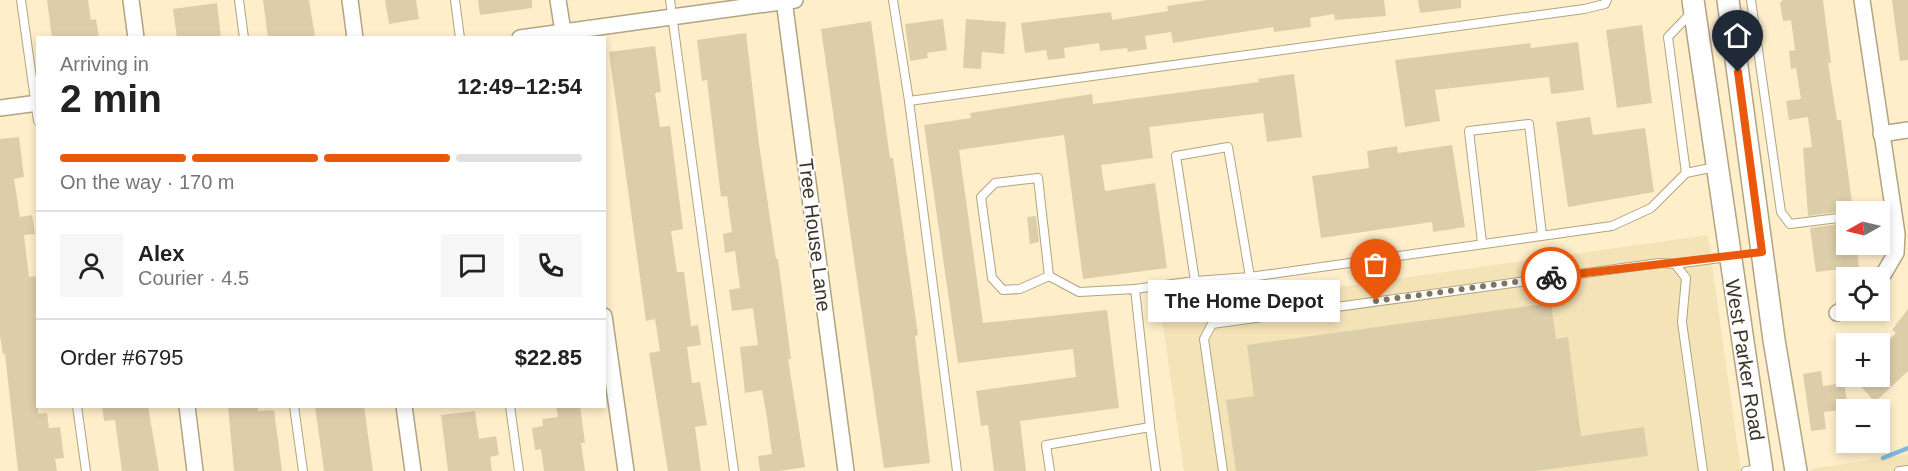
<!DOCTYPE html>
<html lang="en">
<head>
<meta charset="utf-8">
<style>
  body { margin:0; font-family:Arial,sans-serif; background:#f6f6f6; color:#222; height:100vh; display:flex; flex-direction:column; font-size:22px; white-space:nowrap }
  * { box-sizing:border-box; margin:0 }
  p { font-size:20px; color:#767676 }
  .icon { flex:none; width:33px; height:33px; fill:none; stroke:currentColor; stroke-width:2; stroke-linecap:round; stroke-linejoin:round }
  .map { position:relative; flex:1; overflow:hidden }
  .side { position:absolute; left:36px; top:36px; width:570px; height:372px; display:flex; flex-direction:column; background:#fff; border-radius:0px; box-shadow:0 3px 9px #0003 }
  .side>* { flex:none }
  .needle { width:39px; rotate:262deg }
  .tools { position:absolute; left:1836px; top:201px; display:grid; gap:12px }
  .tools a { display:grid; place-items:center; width:54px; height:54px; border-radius:0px; background:#fff; box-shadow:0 3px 9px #0003; font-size:30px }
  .pin { position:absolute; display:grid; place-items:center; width:51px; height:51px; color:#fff; margin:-62px -26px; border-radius:50% 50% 50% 0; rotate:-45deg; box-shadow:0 0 6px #0007 }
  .pin .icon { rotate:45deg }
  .courier { position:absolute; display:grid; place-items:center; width:60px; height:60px; margin:-30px; border:4px solid #ea580c; border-radius:50%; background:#fff; color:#222; box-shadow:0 2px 8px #0007 }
  .bubble { position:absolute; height:42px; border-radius:0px; background:#fff; box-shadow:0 3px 9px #0003; font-size:20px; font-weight:700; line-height:42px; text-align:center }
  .summary em { font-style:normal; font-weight:700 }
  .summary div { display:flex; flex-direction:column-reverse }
  .summary { display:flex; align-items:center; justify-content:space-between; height:102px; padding:0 24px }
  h1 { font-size:39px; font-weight:700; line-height:45px }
  .bar { display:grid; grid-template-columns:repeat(4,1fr); gap:9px 6px; align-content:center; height:72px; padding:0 24px }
  .bar i { height:8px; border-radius:4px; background:#e0e0e0 }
  .bar .selected { background:#ea580c }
  .bar p { grid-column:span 4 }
  .line { display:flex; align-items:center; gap:15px; padding:0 24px; border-top:2px solid #e0e0e0 }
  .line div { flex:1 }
  .round { display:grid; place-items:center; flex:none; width:63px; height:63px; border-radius:0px; background:#f6f6f6 }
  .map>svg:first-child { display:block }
</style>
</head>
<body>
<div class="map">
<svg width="1908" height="471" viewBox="0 0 1908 471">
  <rect width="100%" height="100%" fill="#feeeca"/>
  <!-- built -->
  <g fill="#f5e3b8">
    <polygon points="1708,235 1741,471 1184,471 1161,312"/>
    <polygon points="1908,454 1908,471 1811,471 1811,469"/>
  </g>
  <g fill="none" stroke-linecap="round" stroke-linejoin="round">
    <!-- stream -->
    <polyline stroke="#81b8de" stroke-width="4.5" points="1883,458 1908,448"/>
  </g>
  <!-- building -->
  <g fill="#ddceaa">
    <polygon points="47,0 88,0 91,20 96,19 99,38 52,38"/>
    <polygon points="263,0 309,0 315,36 268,38"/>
    <polygon points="385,0 416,0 419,19 389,24"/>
    <polygon points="478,0 532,0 532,8 480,15"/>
    <polygon points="1207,0 1384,0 1386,16 1335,20 1334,14 1310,18 1311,27 1274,32 1273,27 1173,43 1171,32 1145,36 1147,49 1128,52 1127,48 1100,51 1099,43 1064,48 1065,58 1048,60 1046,50 1025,53 1021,23 1111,12 1112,20 1168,11 1167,6"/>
    <polygon points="1418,0 1461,0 1461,8 1420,13"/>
    <polygon points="1783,0 1823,0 1831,63 1828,63 1837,120 1841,120 1853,210 1808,216 1803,148 1812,147 1808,117 1789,120 1786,101 1801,99 1796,68 1791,69 1789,51 1795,50 1791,20 1783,21 1780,3"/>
    <polygon points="1892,0 1908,0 1908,60 1900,61"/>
    <polygon points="217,3 221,38 177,38 173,9"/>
    <polygon points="943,19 947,50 927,53 928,58 910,61 905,24"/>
    <polygon points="966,19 1006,22 1004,54 982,52 981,69 963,68"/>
    <polygon points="871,21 890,158 893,158 918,335 915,336 930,463 884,468 821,29"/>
    <polygon points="1642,25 1652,103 1617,108 1606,30"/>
    <polygon points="746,33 759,144 776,259 778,259 791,359 788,359 805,467 779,471 760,471 758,456 772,454 767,418 762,390 745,393 740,347 758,345 753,308 732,311 729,290 740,288 735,251 725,253 723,234 732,232 727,196 721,197 707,80 702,81 697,40"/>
    <polygon points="1578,42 1584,90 1551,94 1549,77 1435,90 1440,121 1405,127 1395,60 1530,43 1531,48"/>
    <polygon points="655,46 661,92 655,93 660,127 670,126 683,229 671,231 677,272 684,272 691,326 698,325 701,345 687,347 692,383 700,382 707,425 695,427 701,471 668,471 649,353 660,351 655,319 646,321 609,52"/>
    <polygon points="1294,74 1302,137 1267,142 1263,113 1149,127 1153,158 1101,165 1105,191 1155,183 1167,268 1083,279 1064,135 959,150 983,323 1107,310 1119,408 1020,421 1026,471 994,471 988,425 981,426 976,391 1076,377 1073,349 958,363 924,125 971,118 970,113 1092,94 1093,104 1259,82 1258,79"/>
    <polygon points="1590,117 1593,135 1645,128 1654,192 1568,207 1556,122"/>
    <polygon points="19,137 24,177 14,179 20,217 32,215 35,234 24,235 29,277 36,276 38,286 38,414 47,413 49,428 60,427 64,458 55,459 57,471 18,471 5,354 3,354 0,336 0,139"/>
    <polygon points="1452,145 1465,227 1433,232 1432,222 1321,238 1312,176 1369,168 1367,151 1397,146 1398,153"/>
    <polygon points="1036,216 1039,242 1030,244 1027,217"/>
    <polygon points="1846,223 1846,244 1856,244 1859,267 1816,272 1810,228"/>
    <polygon points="1551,303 1556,339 1568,337 1581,436 1644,427 1648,456 1536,471 1236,471 1226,400 1254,396 1247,345"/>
    <polygon points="1908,309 1908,371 1875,402 1857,382 1863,376 1880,376 1880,348 1896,333 1892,330"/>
    <polygon points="1821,371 1823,386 1844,383 1848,409 1824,412 1826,429 1811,431 1803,374"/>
    <polygon points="102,406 148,406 159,471 122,471 115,420 104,421"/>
    <polygon points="228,406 258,406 258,411 274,410 282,471 234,471"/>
    <polygon points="315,406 364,406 373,471 324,471"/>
    <polygon points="556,406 580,406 585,443 581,443 585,471 544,471 541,449 535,450 532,428 543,426 542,419 558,417"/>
    <polygon points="475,411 479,439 496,436 499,455 490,457 492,471 448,471 441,415"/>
  </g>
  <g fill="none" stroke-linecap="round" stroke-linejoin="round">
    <!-- lane casing -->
    <g stroke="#b2a482" stroke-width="10">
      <g id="lane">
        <polyline points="21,0 38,121"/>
        <polyline points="239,0 244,38"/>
        <polyline points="455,0 460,38"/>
        <polyline points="670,0 734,471"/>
        <polyline points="893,0 909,101 957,471"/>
        <polyline points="1751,0 1781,212 1790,224 1846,217"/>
        <polyline points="909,101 1584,9 1605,4 1607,0"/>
        <polyline points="1686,173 1668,37 1691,13"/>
        <polygon points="1038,178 1049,276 1020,289 1003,290 992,278 981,197 995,183"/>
        <polyline points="1880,213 1893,211"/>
        <polyline points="1482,243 1469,131 1529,124 1542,235"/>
        <polyline points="1675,264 1686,278 1682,322 1703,471"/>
        <polyline points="1049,276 1079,292 1135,289 1150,427 1046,445 1050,471"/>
        <polyline points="1195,281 1250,277"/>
        <polyline points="1135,289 1195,281 1176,156 1228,147 1250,277 1612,226 1651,208 1686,173 1715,167"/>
        <polyline points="77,406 86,471"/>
        <polyline points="294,406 303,471"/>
        <polyline points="510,406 519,471"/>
        <polyline points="1150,427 1156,471"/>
        <polyline points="1223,471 1204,339 1212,324 1659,263 1675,264 1728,257"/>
        <polyline points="1746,471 1760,469"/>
        <polyline points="1899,471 1908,470"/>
      </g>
    </g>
    <!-- street casing -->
    <g stroke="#b2a482" stroke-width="18">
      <g id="street">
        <polyline points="131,0 136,38"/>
        <polyline points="350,0 355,38"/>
        <polyline points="558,0 564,38"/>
        <polyline points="784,0 846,471"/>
        <polyline points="1862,0 1897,234 1896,253 1880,280"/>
        <polyline points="520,38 795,0"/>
        <polyline points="0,108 38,103"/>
        <polyline points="1881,134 1908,130"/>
        <polyline points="1837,313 1846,307"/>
        <polyline points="604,316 626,471"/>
        <polyline points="187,406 195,471"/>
        <polyline points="404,406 413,471"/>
      </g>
    </g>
    <!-- secondary casing -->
    <g stroke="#b2a482" stroke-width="24">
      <g id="secondary">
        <polyline points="1693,0 1762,471"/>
        <polyline points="1728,0 1774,340 1796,471"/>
      </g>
    </g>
    <!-- lane -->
    <use href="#lane" stroke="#fff" stroke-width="8"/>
    <!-- street -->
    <use href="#street" stroke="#fff" stroke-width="15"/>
    <!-- secondary -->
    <use href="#secondary" stroke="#fff" stroke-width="21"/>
  </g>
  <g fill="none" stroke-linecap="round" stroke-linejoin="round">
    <!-- done -->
    <polyline stroke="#7f7660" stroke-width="6" stroke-dasharray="0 10.8" points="1376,301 1551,277"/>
    <!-- route -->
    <polyline stroke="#ea580c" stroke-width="8" points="1551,277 1762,252 1738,72"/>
  </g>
  <g text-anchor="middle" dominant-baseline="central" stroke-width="4.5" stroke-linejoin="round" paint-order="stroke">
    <!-- street labels -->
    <g font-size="20" fill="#3b3527" stroke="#fdfdfd">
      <text transform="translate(815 235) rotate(83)">Tree House Lane</text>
      <text transform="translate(1745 360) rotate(81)">West Parker Road</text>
    </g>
  </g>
</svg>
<div class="tools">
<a><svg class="needle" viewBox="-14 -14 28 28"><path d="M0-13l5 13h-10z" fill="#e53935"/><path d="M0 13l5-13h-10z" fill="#767676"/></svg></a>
<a><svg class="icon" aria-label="locate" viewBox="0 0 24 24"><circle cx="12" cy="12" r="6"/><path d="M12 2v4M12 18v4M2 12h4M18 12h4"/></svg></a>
<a>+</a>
<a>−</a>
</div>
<div class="pin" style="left:1376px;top:301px;background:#ea580c"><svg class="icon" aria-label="bag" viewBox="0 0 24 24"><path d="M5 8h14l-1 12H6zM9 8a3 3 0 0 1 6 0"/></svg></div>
<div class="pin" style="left:1738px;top:72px;background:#1f2937"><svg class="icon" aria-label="home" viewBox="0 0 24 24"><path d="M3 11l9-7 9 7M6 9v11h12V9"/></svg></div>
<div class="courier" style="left:1551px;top:277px"><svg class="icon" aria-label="bike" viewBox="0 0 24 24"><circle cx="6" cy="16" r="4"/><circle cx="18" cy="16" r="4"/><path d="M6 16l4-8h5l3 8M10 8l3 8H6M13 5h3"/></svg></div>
<div class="bubble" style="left:1148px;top:280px;width:192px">The Home Depot</div>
<section class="side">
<div class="summary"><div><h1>2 min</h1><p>Arriving in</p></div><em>12:49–12:54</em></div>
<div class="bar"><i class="selected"></i><i class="selected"></i><i class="selected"></i><i></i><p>On the way · 170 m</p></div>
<div class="line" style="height:108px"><a class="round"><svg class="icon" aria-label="person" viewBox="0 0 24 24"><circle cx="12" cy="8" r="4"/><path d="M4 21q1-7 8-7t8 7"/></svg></a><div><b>Alex</b><p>Courier · 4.5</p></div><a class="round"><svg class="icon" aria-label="chat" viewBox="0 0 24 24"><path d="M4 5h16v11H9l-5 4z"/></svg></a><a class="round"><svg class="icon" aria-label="phone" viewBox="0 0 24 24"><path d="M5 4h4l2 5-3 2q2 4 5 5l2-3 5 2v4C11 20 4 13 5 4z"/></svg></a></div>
<div class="line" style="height:78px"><div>Order #6795</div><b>$22.85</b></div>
</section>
</div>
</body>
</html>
